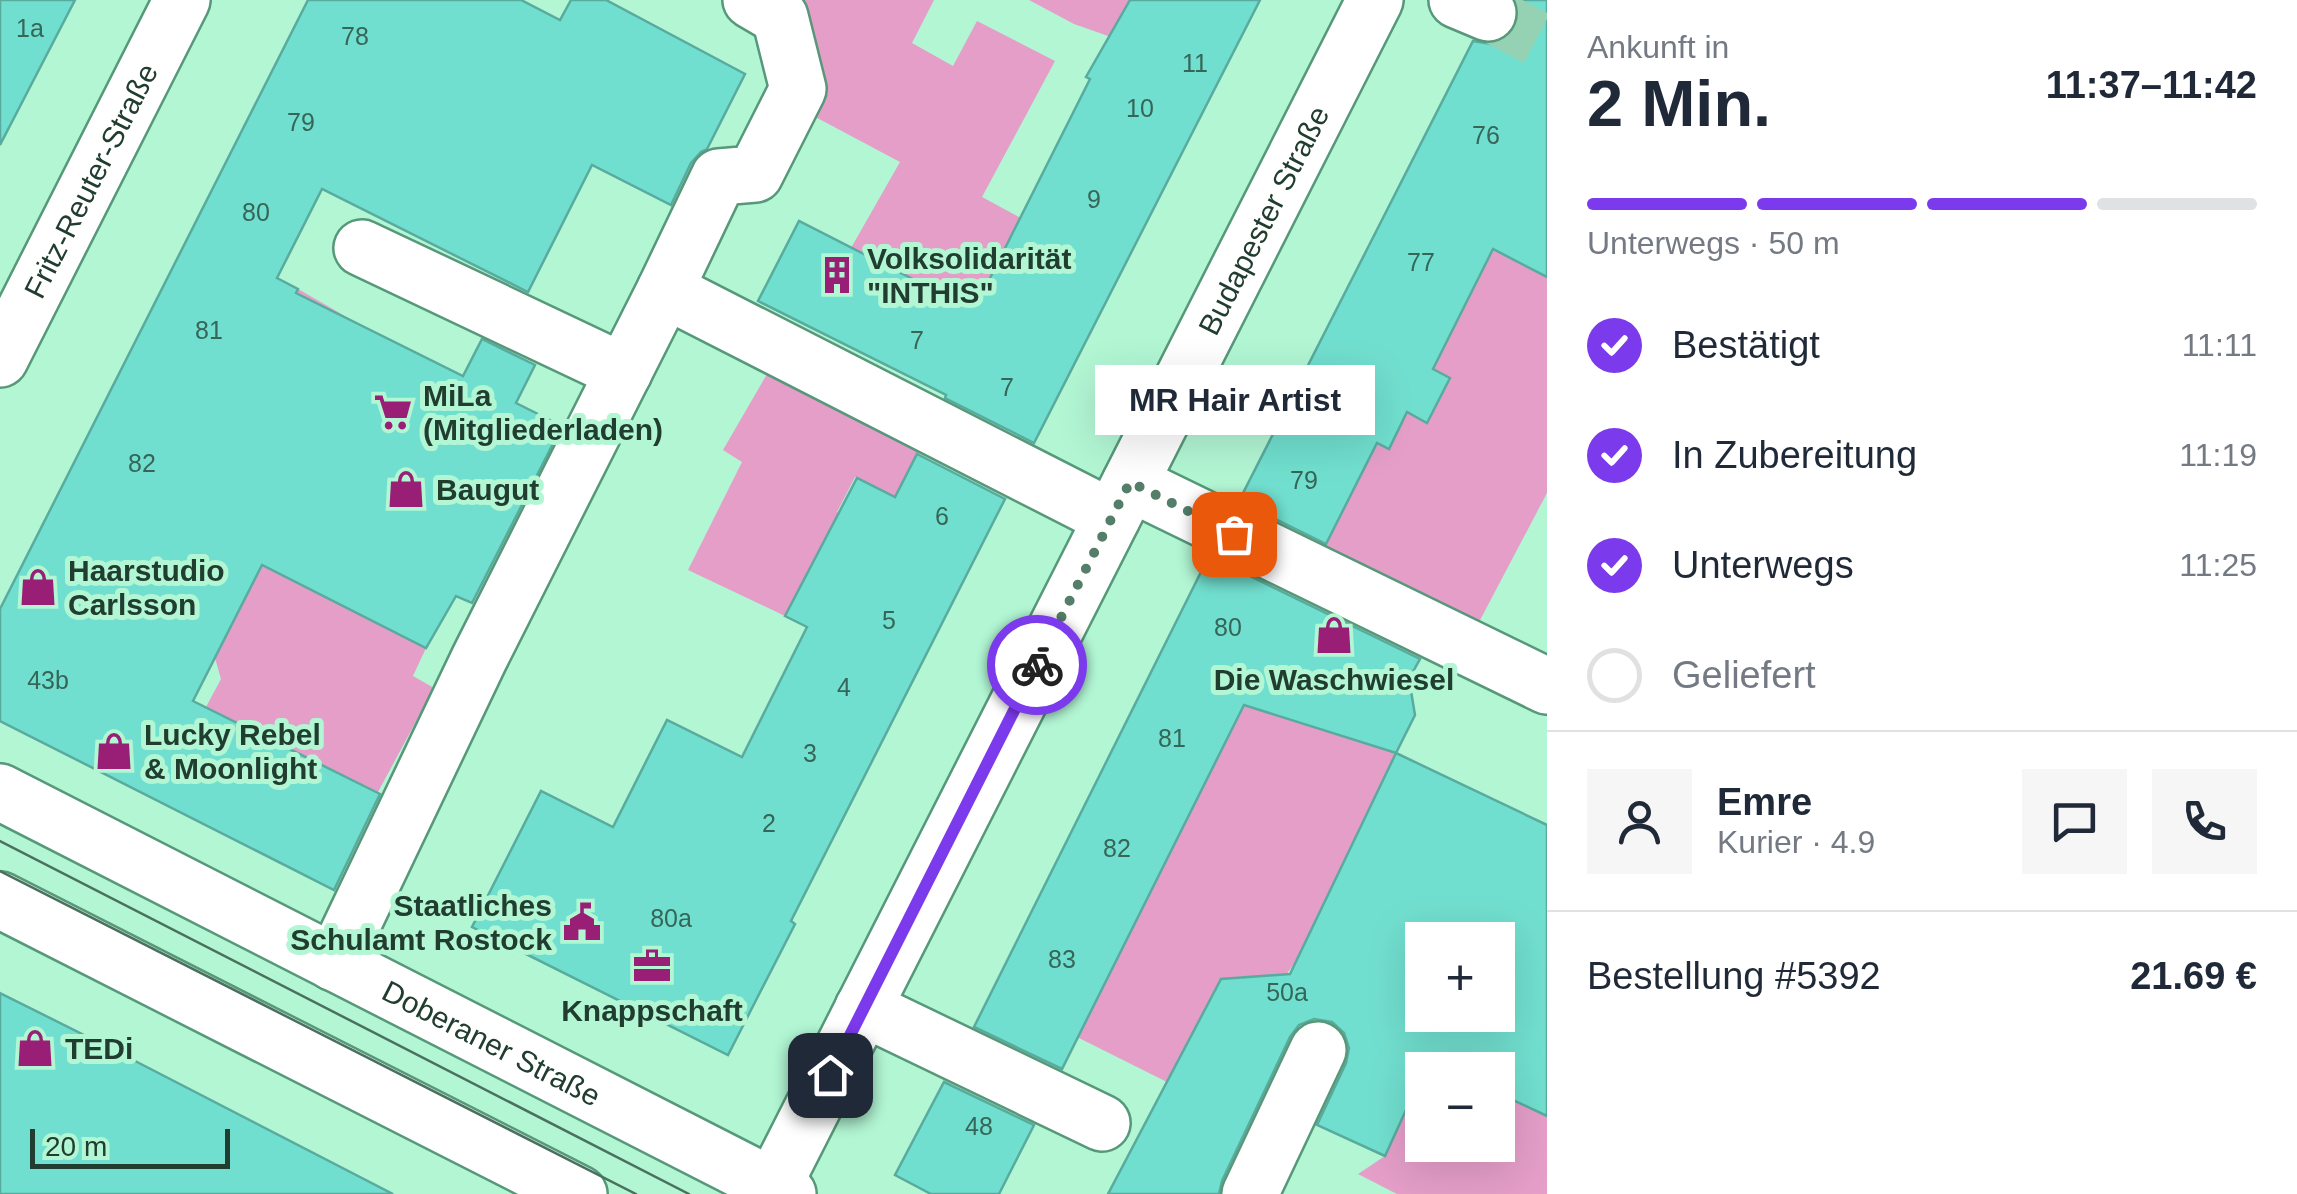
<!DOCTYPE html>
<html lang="de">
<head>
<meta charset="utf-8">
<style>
  body { margin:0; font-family:Helvetica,sans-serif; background:#f6f6f7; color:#1f2937; height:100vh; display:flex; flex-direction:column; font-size:38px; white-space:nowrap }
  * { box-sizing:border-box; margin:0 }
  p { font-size:32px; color:#747a83 }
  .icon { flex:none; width:55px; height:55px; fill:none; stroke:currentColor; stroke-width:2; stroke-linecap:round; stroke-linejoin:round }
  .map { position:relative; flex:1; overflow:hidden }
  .drawer { display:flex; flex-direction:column; background:#fff; width:750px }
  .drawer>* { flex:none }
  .controls { position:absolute; left:1405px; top:922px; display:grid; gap:20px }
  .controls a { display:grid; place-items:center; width:110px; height:110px; border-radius:0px; background:#fff; box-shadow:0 10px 40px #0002; font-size:50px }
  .scale { position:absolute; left:30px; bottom:25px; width:200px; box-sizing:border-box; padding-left:10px; border:5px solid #213d30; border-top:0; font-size:28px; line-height:35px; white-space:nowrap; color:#213d30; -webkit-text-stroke:8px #b2f6d4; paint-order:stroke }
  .pin { position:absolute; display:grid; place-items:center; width:85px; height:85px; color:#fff; margin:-42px; border-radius:20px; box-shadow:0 5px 15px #0006 }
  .courier { position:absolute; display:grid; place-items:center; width:100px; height:100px; margin:-50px; border:8px solid #7c3aed; border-radius:50%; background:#fff; color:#222; box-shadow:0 2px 12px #0007 }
  .bubble { position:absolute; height:70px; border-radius:0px; background:#fff; box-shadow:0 10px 40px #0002; font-size:32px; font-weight:800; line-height:70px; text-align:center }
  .summary em { font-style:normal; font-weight:800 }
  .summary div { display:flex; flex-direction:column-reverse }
  .summary { display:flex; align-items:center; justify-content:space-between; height:170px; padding:0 40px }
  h1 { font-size:65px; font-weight:800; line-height:75px }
  .bar { display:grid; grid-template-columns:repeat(4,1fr); gap:15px 10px; align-content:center; height:120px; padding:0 40px }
  .bar i { height:12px; border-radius:8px; background:#e0e1e3 }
  .bar .on { background:#7c3aed }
  .bar p { grid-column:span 4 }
  .line { display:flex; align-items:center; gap:25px; padding:0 40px; border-top:2px solid #e0e1e3 }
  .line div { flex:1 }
  .round { display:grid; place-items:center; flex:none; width:105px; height:105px; border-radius:0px; background:#f6f6f7 }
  ol { padding:0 40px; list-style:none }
  li { display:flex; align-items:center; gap:30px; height:110px }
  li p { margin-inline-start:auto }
  li .icon { padding:10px; border-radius:50%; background:#7c3aed; color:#fff; stroke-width:4 }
  li:last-child { color:#747a83 }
  li i { width:55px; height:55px; border:5px solid #e0e1e3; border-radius:50% }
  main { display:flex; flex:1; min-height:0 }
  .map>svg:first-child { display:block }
</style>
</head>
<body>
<main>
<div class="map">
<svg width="1547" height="1194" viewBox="0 0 1547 1194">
  <rect width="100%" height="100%" fill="#b2f6d4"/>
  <!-- green -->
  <g fill="#e49ec8">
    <polygon points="799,0 934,0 912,43 953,66 977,21 1055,61 982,197 1030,223 993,294 968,282 958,302 851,248 900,162 806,112"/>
    <polygon points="1029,0 1130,0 1111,37 1074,24"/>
    <polygon points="1494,238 1527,254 1522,264 1547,277 1547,493 1478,624 1401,582 1397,593 1318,560 1377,443 1389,449 1407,412 1427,422 1450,379 1433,369"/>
    <polygon points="298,289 357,323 257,524 426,648 413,676 434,688 378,792 206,707 221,679 215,658 163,556"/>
    <polygon points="767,374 925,442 897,498 855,477 837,512 878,533 802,584 785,616 688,570 742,462 723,450"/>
    <polygon points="1243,704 1396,753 1298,958 1286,975 1221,979 1167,1082 1077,1037"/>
    <polygon points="1364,1029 1450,1070 1422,1070 1422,1145 1498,1145 1498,1093 1547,1116 1547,1194 1397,1194 1358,1174 1385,1156 1408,1106 1345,1077"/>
  </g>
  <!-- building -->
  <g fill="#71dfcf" stroke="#59ab9e" stroke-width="2.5" fill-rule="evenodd">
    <polygon points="0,0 75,0 0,145"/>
    <polygon points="308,0 521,0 560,20 571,0 606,0 745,74 707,149 701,152 691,163 671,205 592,165 528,292 322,189 277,278 298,289 296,293 463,376 482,339 535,365 516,403 562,426 472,603 456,596 426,648 262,565 193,701 380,794 334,890 0,721 0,609"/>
    <polygon points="1130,0 1260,0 1034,443 945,398 946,395 758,301 799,221 958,302 968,282 984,290 1090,79 1086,77"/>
    <polygon points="1515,0 1547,0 1547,277 1493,249 1433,369 1450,378 1427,423 1407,412 1389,449 1377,443 1326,544 1239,501 1473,41 1491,44 1508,37 1517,24 1519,10"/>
    <polygon points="917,454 1005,499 791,921 795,924 728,1055 472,927 541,791 613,827 667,720 742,757 807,627 785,616 857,478 895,497"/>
    <polygon points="1209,556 1420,659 1409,679 1415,715 1396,753 1244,705 1062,1069 974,1027"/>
    <path d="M1396 753 1547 825V1116L1498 1093V1070H1450L1429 1060 1425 1070H1422V1075L1385 1156 1317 1125 1346 1063 1349 1048 1344 1033 1332 1022 1314 1019 1299 1025 1290 1037 1222 1181 1219 1194H1108L1221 979 1290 974ZM1422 940H1498V1015H1422Z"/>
    <polygon points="0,993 108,1047 393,1194 0,1194"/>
    <polygon points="944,1082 1034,1125 999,1194 931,1194 895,1175"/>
  </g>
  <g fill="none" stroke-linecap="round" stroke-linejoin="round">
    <!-- minor-tunnel -->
    <polyline stroke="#95d1b3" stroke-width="55" stroke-dasharray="55 28" stroke-linecap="butt" points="1488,13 1547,44"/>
    <!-- minor casing -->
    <g stroke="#569879" stroke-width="60">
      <g id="minor">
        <polyline points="1457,0 1488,13"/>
        <polyline points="362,248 624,372"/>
        <polyline points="665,290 1112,518"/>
        <path id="s1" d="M0 359 182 0"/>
        <polyline points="1130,483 1547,686"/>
        <path id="s2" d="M0 792 788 1194"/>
        <polyline points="0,900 579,1194"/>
        <polyline points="334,963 479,659 665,290 719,177 755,174 798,89 780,17 751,0"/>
        <polyline points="863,1008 1102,1123"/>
        <path id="s3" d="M769 1194 1375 0"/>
        <polyline points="1250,1194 1318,1050"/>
      </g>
    </g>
    <!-- minor -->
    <use href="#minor" stroke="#fff" stroke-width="55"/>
    <!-- tram -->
    <g stroke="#4a715e" stroke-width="2.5">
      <polyline points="0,841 689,1194"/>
      <polyline points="0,871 636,1194"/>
    </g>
  </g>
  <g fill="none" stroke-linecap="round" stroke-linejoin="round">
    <!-- done -->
    <polyline stroke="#547e69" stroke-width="10" stroke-dasharray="0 18" points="1037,665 1130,482 1234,534"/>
    <!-- route -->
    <polyline stroke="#7c3aed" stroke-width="12" points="830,1075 1037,665"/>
  </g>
  <!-- icons -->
  <defs>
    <g id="building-bare" transform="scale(3)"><path d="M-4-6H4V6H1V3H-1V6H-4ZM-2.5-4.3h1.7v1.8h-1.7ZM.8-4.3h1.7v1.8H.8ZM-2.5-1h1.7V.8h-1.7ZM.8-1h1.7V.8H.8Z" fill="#991e76" stroke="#b2f6d4" stroke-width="2.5" paint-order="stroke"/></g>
    <g id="supermarket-bare" transform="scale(3)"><path d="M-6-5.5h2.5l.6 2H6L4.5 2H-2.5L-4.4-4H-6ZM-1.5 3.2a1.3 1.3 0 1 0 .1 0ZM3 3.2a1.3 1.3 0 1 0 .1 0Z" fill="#991e76" stroke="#b2f6d4" stroke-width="2.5" paint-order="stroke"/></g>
    <g id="shop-bare" transform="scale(3)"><path d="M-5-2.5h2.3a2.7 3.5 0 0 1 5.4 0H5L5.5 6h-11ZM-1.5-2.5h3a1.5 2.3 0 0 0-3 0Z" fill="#991e76" stroke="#b2f6d4" stroke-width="2.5" paint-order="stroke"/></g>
    <g id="civic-bare" transform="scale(3)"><path d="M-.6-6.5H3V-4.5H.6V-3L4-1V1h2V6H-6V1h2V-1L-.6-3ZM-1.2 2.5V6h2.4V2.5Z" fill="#991e76" stroke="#b2f6d4" stroke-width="2.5" paint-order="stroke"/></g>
    <g id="office-bare" transform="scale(3)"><path d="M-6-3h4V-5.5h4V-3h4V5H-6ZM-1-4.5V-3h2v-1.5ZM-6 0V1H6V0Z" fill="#991e76" stroke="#b2f6d4" stroke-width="2.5" paint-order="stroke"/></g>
  </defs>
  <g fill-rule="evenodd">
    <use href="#building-bare" x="837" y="275"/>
    <use href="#supermarket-bare" x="393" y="412"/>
    <use href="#shop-bare" x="406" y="489"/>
    <use href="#shop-bare" x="38" y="587"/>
    <use href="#shop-bare" x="1334" y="635"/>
    <use href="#shop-bare" x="114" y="751"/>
    <use href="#civic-bare" x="582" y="922"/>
    <use href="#office-bare" x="652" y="966"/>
    <use href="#shop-bare" x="35" y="1048"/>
  </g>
  <g text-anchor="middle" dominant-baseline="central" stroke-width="10" stroke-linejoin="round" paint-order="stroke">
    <!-- number labels -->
    <g font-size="25" fill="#356658">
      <text x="30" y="28">1a</text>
      <text x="355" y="36">78</text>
      <text x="1195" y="63">11</text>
      <text x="1140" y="108">10</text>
      <text x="301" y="122">79</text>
      <text x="1486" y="135">76</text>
      <text x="1094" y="199">9</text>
      <text x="256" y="212">80</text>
      <text x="1421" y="262">77</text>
      <text x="209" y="330">81</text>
      <text x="917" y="340">7</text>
      <text x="1007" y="387">7</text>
      <text x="142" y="463">82</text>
      <text x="1304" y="480">79</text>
      <text x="942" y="516">6</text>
      <text x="889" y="620">5</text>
      <text x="1228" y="627">80</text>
      <text x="48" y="680">43b</text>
      <text x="844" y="687">4</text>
      <text x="1172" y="738">81</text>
      <text x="810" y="753">3</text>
      <text x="769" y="823">2</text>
      <text x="1117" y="848">82</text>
      <text x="671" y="918">80a</text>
      <text x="1062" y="959">83</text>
      <text x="1287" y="992">50a</text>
      <text x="979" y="1126">48</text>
    </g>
    <!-- street labels -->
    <g font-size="30" fill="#213d30" stroke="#b2f6d4">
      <text stroke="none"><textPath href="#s1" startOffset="200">Fritz-Reuter-Straße</textPath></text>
      <text stroke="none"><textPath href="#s3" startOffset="1092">Budapester Straße</textPath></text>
      <text stroke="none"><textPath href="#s2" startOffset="552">Doberaner Straße</textPath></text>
    </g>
    <!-- poi labels -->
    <g font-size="30" font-weight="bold" fill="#213d30" stroke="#b2f6d4" text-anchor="start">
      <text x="867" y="258">Volksolidarität<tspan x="867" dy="34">"INTHIS"</tspan></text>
      <text x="423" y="395">MiLa<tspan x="423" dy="34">(Mitgliederladen)</tspan></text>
      <text x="436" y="489">Baugut</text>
      <text x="68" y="570">Haarstudio<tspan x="68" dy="34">Carlsson</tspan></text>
      <text x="1334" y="679" text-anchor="middle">Die Waschwiesel</text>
      <text x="144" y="734">Lucky Rebel<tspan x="144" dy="34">&amp; Moonlight</tspan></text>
      <text x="552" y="905" text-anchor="end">Staatliches<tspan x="552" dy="34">Schulamt Rostock</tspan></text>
      <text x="652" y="1010" text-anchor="middle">Knappschaft</text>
      <text x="65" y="1048">TEDi</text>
    </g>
  </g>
</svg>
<div class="controls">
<a>+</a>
<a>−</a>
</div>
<div class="scale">20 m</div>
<div class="pin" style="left:1234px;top:534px;background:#ea580c"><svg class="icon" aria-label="bag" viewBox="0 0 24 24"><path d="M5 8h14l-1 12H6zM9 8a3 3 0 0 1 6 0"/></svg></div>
<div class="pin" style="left:830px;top:1075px;background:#1f2937"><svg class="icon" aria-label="home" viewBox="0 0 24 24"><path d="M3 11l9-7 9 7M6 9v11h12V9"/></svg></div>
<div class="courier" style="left:1037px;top:665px"><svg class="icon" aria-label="bike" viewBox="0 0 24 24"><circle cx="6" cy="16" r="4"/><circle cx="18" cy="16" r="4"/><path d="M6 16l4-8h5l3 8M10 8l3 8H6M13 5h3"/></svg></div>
<div class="bubble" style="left:1095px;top:365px;width:280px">MR Hair Artist</div>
</div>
<section class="drawer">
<div class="summary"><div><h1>2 Min.</h1><p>Ankunft in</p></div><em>11:37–11:42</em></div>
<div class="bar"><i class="on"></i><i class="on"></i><i class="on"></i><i></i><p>Unterwegs · 50 m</p></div>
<ol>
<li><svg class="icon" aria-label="check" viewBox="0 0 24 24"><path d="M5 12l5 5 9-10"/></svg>Bestätigt<p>11:11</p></li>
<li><svg class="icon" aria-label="check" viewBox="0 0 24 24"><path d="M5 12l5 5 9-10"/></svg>In Zubereitung<p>11:19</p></li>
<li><svg class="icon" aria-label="check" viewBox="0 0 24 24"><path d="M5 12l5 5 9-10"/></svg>Unterwegs<p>11:25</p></li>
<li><i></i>Geliefert</li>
</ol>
<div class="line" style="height:180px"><a class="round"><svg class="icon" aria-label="person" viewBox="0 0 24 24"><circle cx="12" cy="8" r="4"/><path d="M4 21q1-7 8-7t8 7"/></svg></a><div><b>Emre</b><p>Kurier · 4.9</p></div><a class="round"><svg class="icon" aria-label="chat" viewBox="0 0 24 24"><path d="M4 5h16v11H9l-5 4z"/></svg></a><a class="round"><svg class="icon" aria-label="phone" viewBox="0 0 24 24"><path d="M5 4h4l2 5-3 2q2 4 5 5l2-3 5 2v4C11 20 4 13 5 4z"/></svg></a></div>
<div class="line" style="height:130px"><div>Bestellung #5392</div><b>21.69 €</b></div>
</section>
</main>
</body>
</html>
